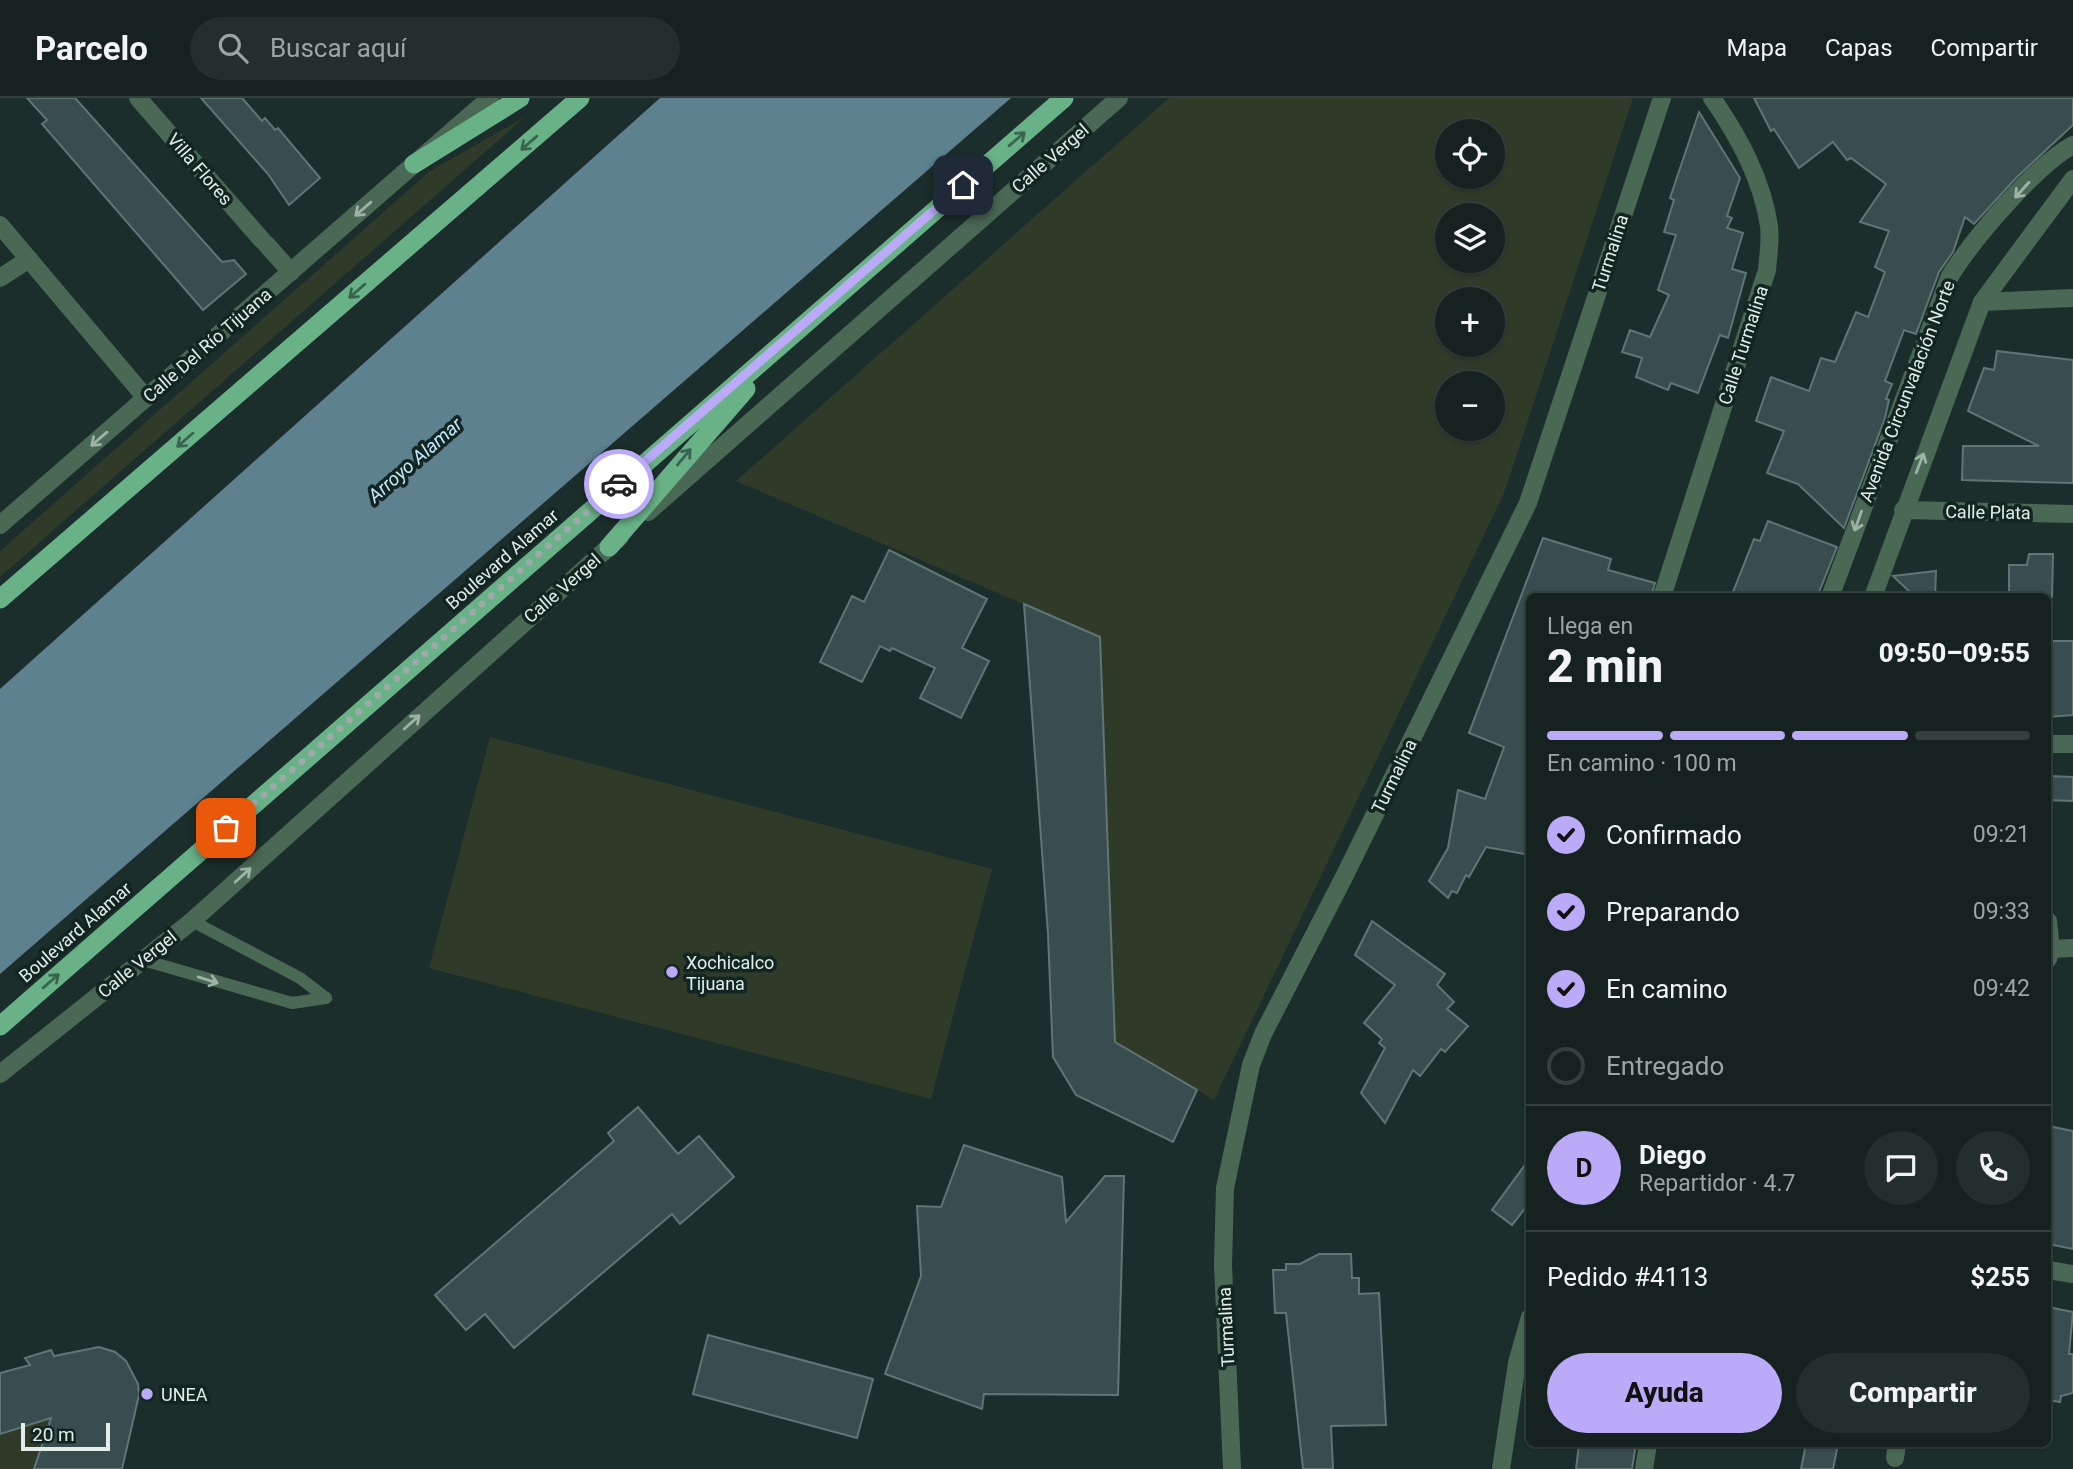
<!DOCTYPE html>
<html lang="es">
<head>
<meta charset="utf-8">
<style>
  body { margin:0; font-family:Roboto,sans-serif; background:#222f2d; color:#f1f3f6; height:100vh; display:flex; flex-direction:column; font-size:26px; white-space:nowrap }
  * { box-sizing:border-box; margin:0 }
  p { font-size:23px; color:#9da4a5 }
  .icon { flex:none; width:38px; height:38px; fill:none; stroke:currentColor; stroke-width:2; stroke-linecap:round; stroke-linejoin:round }
  .map { position:relative; flex:1; overflow:hidden }
  .sheet { position:absolute; left:1526px; top:495px; width:525px; height:854px; display:flex; flex-direction:column; background:#152220; border-radius:10px; box-shadow:0 2px 5px #0004,0 0 0 2px #343f3e }
  .sheet>* { flex:none }
  .buttons { position:absolute; left:1435px; top:21px; display:grid; gap:14px }
  .buttons a { display:grid; place-items:center; width:70px; height:70px; border-radius:50%; background:#152220; box-shadow:0 2px 5px #0004,0 0 0 2px #343f3e; font-size:35px }
  .scale { position:absolute; left:21px; bottom:18px; width:89px; box-sizing:border-box; padding-left:7px; border:4px solid #e2edea; border-top:0; font-size:19px; line-height:24px; white-space:nowrap; color:#e2edea; -webkit-text-stroke:5px #132521; paint-order:stroke }
  .pin { position:absolute; display:grid; place-items:center; width:60px; height:60px; color:#fff; margin:-30px; border-radius:14px; box-shadow:0 4px 10px #0006 }
  .courier { position:absolute; display:grid; place-items:center; width:70px; height:70px; margin:-35px; border:5px solid #baaaf7; border-radius:50%; background:#fff; color:#222; box-shadow:0 2px 9px #0007 }
  .headline em { font-style:normal; font-weight:800 }
  .headline div { display:flex; flex-direction:column-reverse }
  .headline { display:flex; align-items:center; justify-content:space-between; height:119px; padding:0 21px }
  h1 { font-size:46px; font-weight:800; line-height:52px }
  .bar { display:grid; grid-template-columns:repeat(4,1fr); gap:10px 7px; align-content:center; height:84px; padding:0 21px }
  .bar i { height:9px; border-radius:5px; background:#343f3e }
  .bar .active { background:#baaaf7 }
  .bar p { grid-column:span 4 }
  .line { display:flex; align-items:center; gap:18px; padding:0 21px; border-top:2px solid #343f3e }
  .line div { flex:1 }
  .round { display:grid; place-items:center; flex:none; width:74px; height:74px; border-radius:37px; background:#222f2d }
  ol { padding:0 21px; list-style:none }
  li { display:flex; align-items:center; gap:21px; height:77px }
  li p { margin-inline-start:auto }
  li .icon { padding:7px; border-radius:50%; background:#baaaf7; color:#111; stroke-width:4 }
  li:last-child { color:#9da4a5 }
  li i { width:38px; height:38px; border:4px solid #343f3e; border-radius:50% }
  .cta { display:flex; gap:14px; margin-top:auto; padding:14px 21px }
  .cta a { flex:1; height:80px; border-radius:42px; background:#baaaf7; color:#111; font-size:28px; font-weight:800; line-height:80px; text-align:center }
  .cta a+a { background:#222f2d; color:#f1f3f6 }
  header { display:flex; align-items:center; gap:42px; box-sizing:border-box; height:98px; padding:0 35px; background:#152220; border-bottom:2px solid #343f3e }
  header strong { font-size:33px }
  nav { display:flex; gap:38px; margin-inline-start:auto; font-size:24px }
  .search { width:490px; height:63px; background:#222f2d; display:flex; align-items:center; gap:18px; box-sizing:border-box; padding:0 24px; border-radius:38px; color:#9da4a5; font-size:26px }
  .map>svg:first-child { display:block }
</style>
</head>
<body>
<header>
<strong>Parcelo</strong>
<div class="search"><svg class="icon" aria-label="search" viewBox="0 0 24 24"><circle cx="10" cy="10" r="6"/><path d="M15 15l6 6"/></svg>Buscar aquí</div>
<nav><a>Mapa</a><a>Capas</a><a>Compartir</a></nav>
</header>
<div class="map">
<svg width="2073" height="1371" viewBox="0 0 2073 1371">
  <rect width="100%" height="100%" fill="#1c2e2b"/>
  <!-- green -->
  <g fill="#2f3a29" fill-rule="evenodd">
    <path d="M1169 0H1633L1505 393 1214 1002 1115 944 1100 539 736 383ZM1447 33H1493V79H1447ZM1447 117H1493V163H1447ZM1447 201H1493V247H1447ZM1447 285H1493V331H1447Z"/>
    <polygon points="525,19 0,479 0,453 430,73"/>
    <polygon points="490,639 992,771 931,1001 429,870"/>
    <polygon points="51,1320 34,1371 0,1371 0,1336"/>
  </g>
  <!-- water -->
  <polygon fill="#5d818f" points="660,0 1011,0 0,876 0,591"/>
  <!-- building -->
  <g fill="#394d4e" stroke="#5f7576" stroke-width="2">
    <polygon points="27,0 75,0 222,164 234,162 246,176 203,212 42,26 47,22"/>
    <polygon points="201,0 242,0 262,23 265,20 275,32 278,30 320,80 289,107 268,76"/>
    <polygon points="1754,0 2073,0 2073,27 2016,80 1974,126 1965,119 1953,154 1939,174 1916,236 1904,232 1885,283 1892,286 1886,301 1889,302 1885,320 1844,430 1798,386 1767,375 1784,333 1756,323 1771,279 1809,293 1821,260 1835,264 1856,214 1868,219 1885,174 1875,169 1889,133 1860,124 1886,86 1851,60 1847,62 1833,44 1799,70 1774,31 1771,33"/>
    <polygon points="1699,14 1740,80 1727,118 1732,120 1727,130 1743,135 1732,171 1746,175 1728,240 1720,237 1698,295 1671,285 1668,292 1636,279 1642,260 1622,254 1630,232 1650,239 1669,197 1658,192 1676,137 1664,134 1674,102 1670,100"/>
    <polygon points="1997,253 2073,262 2073,385 1962,382 1963,348 2039,348 1968,313 1984,270 1994,272"/>
    <polygon points="1768,423 1837,449 1817,499 1731,499 1754,441 1760,443"/>
    <polygon points="1543,440 1611,461 1608,472 1655,485 1651,499 1530,499 1530,757 1486,749 1469,779 1466,777 1457,795 1452,793 1448,800 1429,783 1448,750 1458,692 1485,701 1504,649 1469,635"/>
    <polygon points="889,452 987,501 962,550 989,563 961,620 920,600 935,570 892,550 890,553 880,548 862,584 820,564 852,498 864,504"/>
    <polygon points="2029,456 2053,456 2052,499 2009,499 2009,467 2027,467"/>
    <polygon points="1936,473 1935,499 1915,499 1893,478"/>
    <polygon points="1024,506 1100,539 1115,944 1197,992 1173,1044 1076,997 1053,959 1048,836"/>
    <polygon points="2048,543 2073,543 2073,617 2048,619"/>
    <polygon points="2048,678 2073,679 2073,703 2048,702"/>
    <polygon points="1372,823 1445,876 1437,887 1454,904 1447,911 1468,928 1445,954 1441,951 1420,978 1413,972 1385,1025 1361,995 1385,950 1379,945 1382,941 1364,925 1395,887 1355,857"/>
    <polygon points="638,1009 678,1056 699,1038 734,1079 680,1126 672,1116 514,1250 485,1216 466,1232 435,1197 614,1043 608,1035"/>
    <polygon points="2048,1028 2073,1033 2073,1151 2048,1146"/>
    <polygon points="964,1047 1062,1079 1066,1124 1105,1078 1124,1078 1118,1297 984,1296 982,1311 885,1276 921,1178 917,1108 941,1109"/>
    <polygon points="1530,1060 1530,1104 1512,1127 1492,1112"/>
    <polygon points="1319,1156 1351,1156 1352,1180 1359,1180 1359,1196 1379,1195 1386,1327 1331,1328 1333,1371 1303,1371 1286,1215 1275,1215 1273,1172 1286,1172 1286,1166 1300,1166"/>
    <polygon points="2048,1209 2073,1214 2069,1256 2073,1256 2073,1295 2061,1298 2060,1304 2048,1302"/>
    <polygon points="708,1237 873,1281 857,1340 693,1296"/>
    <polygon points="99,1249 115,1254 126,1263 138,1286 139,1297 122,1371 34,1371 51,1320 0,1336 0,1275 30,1267 25,1260 51,1252 54,1258"/>
    <polygon points="1579,1346 1636,1346 1632,1371 1576,1371"/>
    <polygon points="1806,1346 1838,1346 1833,1371 1801,1371"/>
  </g>
  <g fill="none" stroke-linecap="round" stroke-linejoin="round">
    <!-- service -->
    <g stroke="#4a6955" stroke-width="12">
      <polyline points="192,823 300,880 326,900"/>
      <polyline points="143,862 292,905 326,900"/>
    </g>
    <!-- minor -->
    <g stroke="#4a6955" stroke-width="18">
      <polyline points="138,0 262,142"/>
      <polyline points="0,127 146,300"/>
      <polyline points="266,146 291,174"/>
      <polyline points="0,180 29,161"/>
      <polyline points="1982,204 2073,200"/>
      <polyline points="1903,412 2073,416"/>
      <polyline points="648,414 1119,0"/>
      <path d="M1662 499 1767 172C1768 158 1771 142 1769 128 1762 81 1739 39 1712 0"/>
      <polyline points="2048,646 2073,646"/>
      <polyline points="0,976 192,823 620,439"/>
      <polyline points="1895,1360 1897,1346"/>
      <polyline points="1232,1371 1223,1167 1225,1090 1251,967 1263,936 1344,779 1528,405 1662,0"/>
      <polyline points="1644,1371 1648,1346"/>
    </g>
    <!-- tertiary -->
    <g stroke="#4a6955" stroke-width="18">
      <polyline points="0,427 490,0"/>
      <path d="M1830 499 1950 178C1973 141 2036 67 2073 47"/>
      <polyline points="1873,499 1982,204 2073,81"/>
      <polyline points="2048,823 2051,851 2048,861"/>
      <polyline points="2051,851 2073,850"/>
      <polyline points="2048,1172 2073,1176"/>
      <polyline points="1501,1371 1517,1265 1530,1219"/>
    </g>
    <!-- trunk -->
    <g stroke="#69b287" stroke-width="19">
      <polyline points="414,66 520,0"/>
      <polyline points="609,449 746,291"/>
      <polyline points="0,501 580,0"/>
      <polyline points="0,928 1064,0"/>
    </g>
  </g>
  <!-- one-way arrows -->
  <defs><path id="oneway-shaft" d="M-6 0H5M1.5-3L5.5 0L1.5 3" fill="none" stroke-width="1.6" stroke-linecap="round" stroke-linejoin="round" transform="scale(1.75)"/></defs>
  <g stroke="#3a644f">
    <use href="#oneway-shaft" transform="translate(1017 41) rotate(-41)"/>
    <use href="#oneway-shaft" transform="translate(529 45) rotate(139)"/>
    <use href="#oneway-shaft" transform="translate(357 193) rotate(139)"/>
    <use href="#oneway-shaft" transform="translate(185 342) rotate(139)"/>
    <use href="#oneway-shaft" transform="translate(684 359) rotate(-50)"/>
    <use href="#oneway-shaft" transform="translate(51 883) rotate(-41)"/>
  </g>
  <g stroke="#9eb2a7">
    <use href="#oneway-shaft" transform="translate(2022 92) rotate(132)"/>
    <use href="#oneway-shaft" transform="translate(363 111) rotate(139)"/>
    <use href="#oneway-shaft" transform="translate(99 341) rotate(139)"/>
    <use href="#oneway-shaft" transform="translate(1920 365) rotate(-69)"/>
    <use href="#oneway-shaft" transform="translate(1858 423) rotate(110)"/>
    <use href="#oneway-shaft" transform="translate(412 624) rotate(-42)"/>
    <use href="#oneway-shaft" transform="translate(243 777) rotate(-42)"/>
    <use href="#oneway-shaft" transform="translate(208 882) rotate(17)"/>
  </g>
  <g fill="none" stroke-linecap="round" stroke-linejoin="round">
    <!-- done -->
    <polyline stroke="#9daaa7" stroke-width="7" stroke-dasharray="0 12.6" points="226,730 619,386"/>
    <!-- route -->
    <polyline stroke="#baaaf7" stroke-width="9" points="619,386 963,87"/>
  </g>
  <!-- markers -->
  <g fill="#baaaf7" stroke="#132521" stroke-width="2.5">
    <circle cx="672" cy="874" r="7"/>
    <circle cx="147" cy="1296" r="7"/>
  </g>
  <g text-anchor="middle" dominant-baseline="central" stroke-width="7" stroke-linejoin="round" paint-order="stroke">
    <!-- street labels -->
    <g font-size="18" fill="#e2edea" stroke="#132521">
      <text transform="translate(1050 60) rotate(-41)">Calle Vergel</text>
      <text transform="translate(200 71) rotate(49)">Villa Flores</text>
      <text transform="translate(1610 155) rotate(-72)">Turmalina</text>
      <text transform="translate(207 247) rotate(-41)">Calle Del Río Tijuana</text>
      <text transform="translate(1743 247) rotate(-72)">Calle Turmalina</text>
      <text transform="translate(1907 293) rotate(-69)">Avenida Circunvalación Norte</text>
      <text transform="translate(1988 414) rotate(1)">Calle Plata</text>
      <text transform="translate(502 461) rotate(-41)">Boulevard Alamar</text>
      <text transform="translate(562 490) rotate(-41)">Calle Vergel</text>
      <text transform="translate(1394 678) rotate(-64)">Turmalina</text>
      <text transform="translate(75 834) rotate(-41)">Boulevard Alamar</text>
      <text transform="translate(137 866) rotate(-39)">Calle Vergel</text>
      <text transform="translate(1226 1229) rotate(-93)">Turmalina</text>
    </g>
    <!-- poi labels -->
    <g font-size="18" fill="#e2edea" stroke="#132521" text-anchor="start">
      <text x="686" y="864">Xochicalco<tspan x="686" dy="21">Tijuana</tspan></text>
      <text x="161" y="1296">UNEA</text>
    </g>
    <!-- water labels -->
    <g font-size="19" font-style="italic" fill="#c2e9f9" stroke="#132521">
      <text transform="translate(415 362) rotate(-41)">Arroyo Alamar</text>
    </g>
  </g>
</svg>
<div class="buttons">
<a><svg class="icon" aria-label="locate" viewBox="0 0 24 24"><circle cx="12" cy="12" r="6"/><path d="M12 2v4M12 18v4M2 12h4M18 12h4"/></svg></a>
<a><svg class="icon" aria-label="layers" viewBox="0 0 24 24"><path d="M12 4l9 5-9 5-9-5zM3 14l9 5 9-5"/></svg></a>
<a>+</a>
<a>−</a>
</div>
<div class="scale">20 m</div>
<div class="pin" style="left:226px;top:730px;background:#ea580c"><svg class="icon" aria-label="bag" viewBox="0 0 24 24"><path d="M5 8h14l-1 12H6zM9 8a3 3 0 0 1 6 0"/></svg></div>
<div class="pin" style="left:963px;top:87px;background:#1f2937"><svg class="icon" aria-label="home" viewBox="0 0 24 24"><path d="M3 11l9-7 9 7M6 9v11h12V9"/></svg></div>
<div class="courier" style="left:619px;top:386px"><svg class="icon" aria-label="car" viewBox="0 0 24 24"><path d="M5 17H2v-5l4-1 3-4h7l3 4 3 1v5h-3M9 17h6M6 11h13"/><circle cx="7" cy="17" r="2"/><circle cx="17" cy="17" r="2"/></svg></div>
<section class="sheet">
<div class="headline"><div><h1>2 min</h1><p>Llega en</p></div><em>09:50–09:55</em></div>
<div class="bar"><i class="active"></i><i class="active"></i><i class="active"></i><i></i><p>En camino · 100 m</p></div>
<ol>
<li><svg class="icon" aria-label="check" viewBox="0 0 24 24"><path d="M5 12l5 5 9-10"/></svg>Confirmado<p>09:21</p></li>
<li><svg class="icon" aria-label="check" viewBox="0 0 24 24"><path d="M5 12l5 5 9-10"/></svg>Preparando<p>09:33</p></li>
<li><svg class="icon" aria-label="check" viewBox="0 0 24 24"><path d="M5 12l5 5 9-10"/></svg>En camino<p>09:42</p></li>
<li><i></i>Entregado</li>
</ol>
<div class="line" style="height:126px"><b class="round" style="background:#baaaf7;color:#111">D</b><div><b>Diego</b><p>Repartidor · 4.7</p></div><a class="round"><svg class="icon" aria-label="chat" viewBox="0 0 24 24"><path d="M4 5h16v11H9l-5 4z"/></svg></a><a class="round"><svg class="icon" aria-label="phone" viewBox="0 0 24 24"><path d="M5 4h4l2 5-3 2q2 4 5 5l2-3 5 2v4C11 20 4 13 5 4z"/></svg></a></div>
<div class="line" style="height:91px"><div>Pedido #4113</div><b>$255</b></div>
<div class="cta"><a>Ayuda</a><a>Compartir</a></div>
</section>
</div>
</body>
</html>
